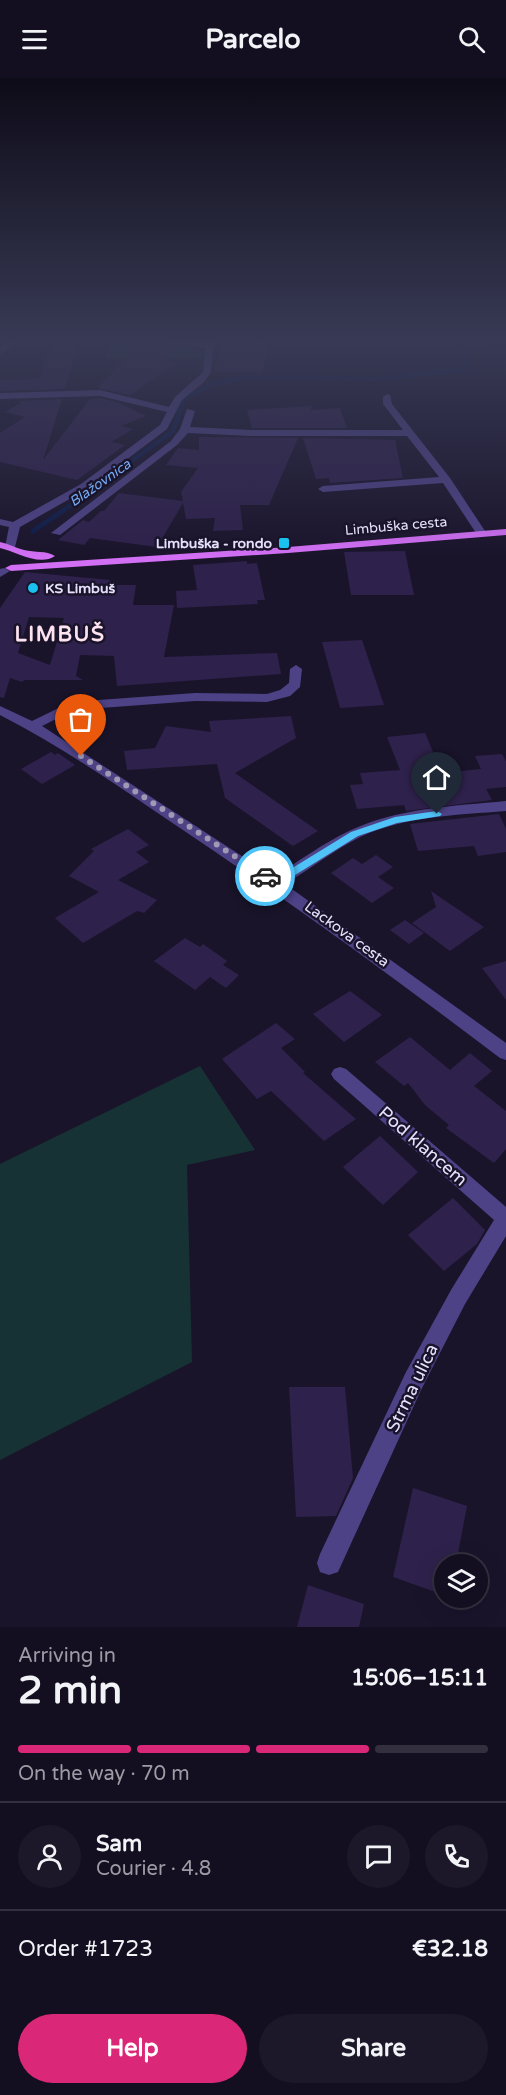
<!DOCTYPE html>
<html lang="en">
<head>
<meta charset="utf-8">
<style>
  body { margin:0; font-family:"Varela Round",sans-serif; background:#1d1829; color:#f1f3f6; height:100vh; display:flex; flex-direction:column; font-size:22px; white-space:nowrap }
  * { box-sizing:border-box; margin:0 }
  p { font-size:20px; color:#9d9ca5 }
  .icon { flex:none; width:33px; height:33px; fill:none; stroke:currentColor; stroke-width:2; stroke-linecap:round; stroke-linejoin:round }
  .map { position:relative; height:1549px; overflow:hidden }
  .side { display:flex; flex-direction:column; background:#140f20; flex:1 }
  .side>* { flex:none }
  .fabs { position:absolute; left:434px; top:1476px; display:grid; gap:12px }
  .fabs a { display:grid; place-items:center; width:54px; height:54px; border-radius:50%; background:#140f20; box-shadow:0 6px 24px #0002,0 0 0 2px #332f3e; font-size:30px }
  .pin { position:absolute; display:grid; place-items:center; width:51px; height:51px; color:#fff; margin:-62px -26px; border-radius:50% 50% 50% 0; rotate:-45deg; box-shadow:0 0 6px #0007 }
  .pin .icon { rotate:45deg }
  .courier { position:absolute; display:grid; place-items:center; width:60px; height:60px; margin:-30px; border:4px solid #4fc3f7; border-radius:50%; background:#fff; color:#222; box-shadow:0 2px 8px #0007 }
  .headline em { font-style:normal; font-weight:700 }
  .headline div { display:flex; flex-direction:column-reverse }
  .headline { display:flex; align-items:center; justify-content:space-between; height:102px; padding:0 18px }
  h1 { font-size:39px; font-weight:700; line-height:45px }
  .bar { display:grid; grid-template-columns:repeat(4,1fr); gap:9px 6px; align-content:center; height:72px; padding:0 18px }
  .bar i { height:8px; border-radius:4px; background:#332f3e }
  .bar .active { background:#db2777 }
  .bar p { grid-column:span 4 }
  .line { display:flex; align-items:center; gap:15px; padding:0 18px; border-top:2px solid #332f3e }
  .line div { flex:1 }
  .round { display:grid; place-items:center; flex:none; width:63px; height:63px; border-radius:32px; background:#1d1829 }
  .action { display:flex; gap:12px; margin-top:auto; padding:12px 18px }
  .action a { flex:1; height:69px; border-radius:36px; background:#db2777; color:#fff; font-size:24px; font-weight:700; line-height:69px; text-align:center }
  .action a+a { background:#1d1829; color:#f1f3f6 }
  header { display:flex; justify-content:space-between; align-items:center; height:78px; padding:0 18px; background:#140f20; font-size:27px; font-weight:700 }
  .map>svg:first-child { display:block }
</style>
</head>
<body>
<header><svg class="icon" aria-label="menu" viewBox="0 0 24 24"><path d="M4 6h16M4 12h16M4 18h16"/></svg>Parcelo<svg class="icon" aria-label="search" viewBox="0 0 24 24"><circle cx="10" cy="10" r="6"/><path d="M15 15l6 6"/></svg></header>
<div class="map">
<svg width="506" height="1549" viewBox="0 0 506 1549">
  <rect width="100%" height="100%" fill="#1a142b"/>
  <!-- green -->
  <g fill="#173235">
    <polygon points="113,262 199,270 203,274 201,280 104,280"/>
    <polygon points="200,988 255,1072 187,1087 192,1284 0,1382 0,1086"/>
  </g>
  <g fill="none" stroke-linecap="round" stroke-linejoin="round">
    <!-- stream-far1 -->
    <g stroke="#101d48" stroke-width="4.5">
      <polyline points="456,263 506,274"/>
      <polyline points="83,418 173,353 184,321 209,307 247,299 376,301 453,293 464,291 467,283 456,262"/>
    </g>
    <!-- stream -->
    <polyline stroke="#101d48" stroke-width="5" points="33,453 86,417"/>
  </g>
  <!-- building -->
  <g fill="#2e214b" fill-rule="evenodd">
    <polygon points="53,262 71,262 69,268 78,267 65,311 0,313 0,302 40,301"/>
    <polygon points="143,262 175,268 162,284 174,286 130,317 98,310"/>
    <polygon points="223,264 270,267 262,295 214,294"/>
    <polygon points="100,320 119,325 146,338 121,348 133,351 111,364 125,367 77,402 0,384 0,355 25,339 5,334 22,324 14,323 62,321 43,382 90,321"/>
    <polygon points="312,328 311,332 340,330 347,350 252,350 247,332"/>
    <polygon points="199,359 298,360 269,427 240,427 243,452 213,453 215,440 186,441 183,425 157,469 90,460 84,467 58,462 83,442 89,444 101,433 104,433 119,415 183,423 181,414 198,390 166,387 178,370 199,372"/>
    <polygon points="303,360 395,362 403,400 330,405 329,400 316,401"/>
    <polygon points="405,473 414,517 351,517 344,474"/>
    <polygon points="247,483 247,486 257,485 265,522 257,522 258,526 177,530 176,513 197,512 193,487"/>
    <path d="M25 494 110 502 109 507H136L133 527H174L164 579 277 575 281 596 117 608 114 578 80 577 76 598 83 602H25L22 604 10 600 4 620 0 619V530ZM29 539 64 540 50 587 18 575Z"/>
    <polygon points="362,562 384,627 340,630 322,564"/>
    <polygon points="291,638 296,660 235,695 318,753 293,768 225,720 217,686 127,692 124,673 155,670 166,648 211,654 209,643"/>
    <polygon points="425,655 442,695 481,691 475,678 502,676 506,683 506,709 486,711 492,722 406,733 404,727 357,731 350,707 363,706 360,695 400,692 387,659"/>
    <polygon points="51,674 55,677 58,675 75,687 42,706 21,691"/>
    <polygon points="499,736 506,751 506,774 478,778 474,768 418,773 410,746"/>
    <polygon points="128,751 149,767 136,774 149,784 118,802 157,822 144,835 137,833 83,865 55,840 99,814 69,798 94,773 91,771"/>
    <polygon points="376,777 393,789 378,799 394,810 372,825 331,795 353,780 362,786"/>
    <polygon points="431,813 484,849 450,873 412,845 436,829"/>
    <polygon points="405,842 424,855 409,866 390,852"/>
    <polygon points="185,860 200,869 203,866 227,883 223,887 239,897 226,910 210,899 195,912 154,883"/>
    <polygon points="506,883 506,922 482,890"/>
    <polygon points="350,913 382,937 344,964 313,936"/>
    <polygon points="276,945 295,961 281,970 305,994 303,995 356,1041 324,1063 271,1013 257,1021 222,981"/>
    <polygon points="410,959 450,992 470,975 492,993 474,1008 506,1033 506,1071 494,1085 446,1050 449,1047 425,1027 408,1005 404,1008 375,984"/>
    <polygon points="380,1058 418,1094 383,1127 343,1089"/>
    <polygon points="453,1120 485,1152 477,1166 444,1193 408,1157"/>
    <polygon points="289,1309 345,1309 353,1400 336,1438 296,1439"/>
    <polygon points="413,1410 467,1428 456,1486 444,1486 444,1517 393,1499"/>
    <polygon points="308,1507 364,1526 359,1549 297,1549"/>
  </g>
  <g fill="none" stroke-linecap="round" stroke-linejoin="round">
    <!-- minor -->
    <g fill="#4d4286" fill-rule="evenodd">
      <polygon points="9,262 18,262 0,277 0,270"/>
      <polygon points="146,262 206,265 206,262 214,262 211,294 204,304 182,322 167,351 89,410 20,449 15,469 6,471 5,469 9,449 0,447 0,441 13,444 81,406 160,347 167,334 100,318 0,321 0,315 100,312 169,329 175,319 203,294 205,270"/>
      <path d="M247 262H277C270 266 254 266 247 262Z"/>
      <polygon points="387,316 390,317 392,326 450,400 487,456 486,458 478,458 443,405 323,414 318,411 323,408 439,399 407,358 251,358 188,355 177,367 60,457 51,455 171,363 180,351 187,331 195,333 190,349 251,352 403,352 383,326 383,319"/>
      <polygon points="4,490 10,493 0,499 0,491"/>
      <path d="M296 587 302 591 300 609 290 618 267 624 195 623 74 632 42 648 274 799C299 783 322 766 349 753 398 730 453 728 506 723V733C457 737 405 738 360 759 334 772 310 791 285 806L506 965V982L500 980C393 899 285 820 174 746 118 708 61 668 0 637V628L32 643 71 624 195 615 267 616 280 612 289 605 290 591Z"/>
      <polygon points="340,989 346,991 506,1129 506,1158 465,1226 422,1310 338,1494 329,1497 320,1494 317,1485 320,1476 406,1294 451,1212 494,1142 334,1001 331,996 334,991"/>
    </g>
    <!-- major -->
    <g fill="#d26ff5" fill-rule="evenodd">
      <polygon points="506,451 506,457 288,475 11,493 5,490 11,487 288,469"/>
      <path d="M0 464C9 466 16 470 24 472 35 475 46 472 55 478 39 489 15 473 0 470Z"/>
    </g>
  </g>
  <!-- sky -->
  <linearGradient id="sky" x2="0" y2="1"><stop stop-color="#0e0b18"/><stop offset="0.55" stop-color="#383a55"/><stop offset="1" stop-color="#383a55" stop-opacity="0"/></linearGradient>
  <rect width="506" height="479" fill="url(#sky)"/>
  <!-- route -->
  <polygon fill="#4fc3f7" points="437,733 442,736 440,738 397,745 358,758 279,807 272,807 261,798 265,794 276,800 351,754 395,739"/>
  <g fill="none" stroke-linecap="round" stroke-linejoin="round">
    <!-- done -->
    <polyline stroke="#9f99b4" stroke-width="6" stroke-dasharray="0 10.8" points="81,678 265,798"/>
  </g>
  <!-- markers -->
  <g fill="#1ac0ee" stroke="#1a142b" stroke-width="2">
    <rect x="278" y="459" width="12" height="12" rx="3"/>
    <circle cx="33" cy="510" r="6"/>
  </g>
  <g text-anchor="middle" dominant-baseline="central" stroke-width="5" stroke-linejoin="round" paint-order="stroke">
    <!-- far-water labels -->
    <g font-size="14" font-style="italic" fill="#75abf5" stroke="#1a142b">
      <text transform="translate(100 405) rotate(-35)">Blažovnica</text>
    </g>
    <!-- far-street labels -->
    <g font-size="14" fill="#e6e0fd" stroke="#1a142b">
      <text transform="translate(396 448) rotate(-5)">Limbuška cesta</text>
    </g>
    <!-- far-poi labels -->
    <g font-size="14" font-weight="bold" fill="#e6e0fd" stroke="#1a142b" text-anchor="end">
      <text x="272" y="465">Limbuška - rondo</text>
      <text x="45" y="510" text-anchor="start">KS Limbuš</text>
    </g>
    <!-- street labels -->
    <g font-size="15" fill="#e6e0fd" stroke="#1a142b">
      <text transform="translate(347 856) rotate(36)">Lackova cesta</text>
    </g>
    <!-- near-street labels -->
    <g font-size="18" fill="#e6e0fd" stroke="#1a142b">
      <text transform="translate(423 1068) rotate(41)">Pod klancem</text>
      <text transform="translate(412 1310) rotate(-64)">Strma ulica</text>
    </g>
    <!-- district labels -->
    <g font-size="21" font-weight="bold" letter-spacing="1.5" fill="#fde2f0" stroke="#1a142b">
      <text x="60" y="556">LIMBUŠ</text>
    </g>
  </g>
</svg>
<div class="fabs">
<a><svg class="icon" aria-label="layers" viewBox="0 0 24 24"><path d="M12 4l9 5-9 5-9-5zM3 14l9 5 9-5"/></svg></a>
</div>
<div class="pin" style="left:81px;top:678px;background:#ea580c"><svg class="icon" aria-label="bag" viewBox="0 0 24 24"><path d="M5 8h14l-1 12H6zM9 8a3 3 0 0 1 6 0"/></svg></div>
<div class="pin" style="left:437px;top:736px;background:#1f2937"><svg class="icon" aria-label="home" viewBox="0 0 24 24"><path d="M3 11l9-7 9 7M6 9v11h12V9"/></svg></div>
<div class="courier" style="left:265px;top:798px"><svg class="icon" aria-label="car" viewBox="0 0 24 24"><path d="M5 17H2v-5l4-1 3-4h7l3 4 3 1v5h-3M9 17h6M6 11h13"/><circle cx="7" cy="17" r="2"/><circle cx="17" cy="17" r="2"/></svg></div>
</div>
<section class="side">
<div class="headline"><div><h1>2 min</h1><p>Arriving in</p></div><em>15:06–15:11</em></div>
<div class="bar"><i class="active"></i><i class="active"></i><i class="active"></i><i></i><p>On the way · 70 m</p></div>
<div class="line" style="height:108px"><a class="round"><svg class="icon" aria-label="person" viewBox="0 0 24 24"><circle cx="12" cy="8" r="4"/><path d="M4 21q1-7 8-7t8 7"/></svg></a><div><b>Sam</b><p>Courier · 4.8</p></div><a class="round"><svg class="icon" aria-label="chat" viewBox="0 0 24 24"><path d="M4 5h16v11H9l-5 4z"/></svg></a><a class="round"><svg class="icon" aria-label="phone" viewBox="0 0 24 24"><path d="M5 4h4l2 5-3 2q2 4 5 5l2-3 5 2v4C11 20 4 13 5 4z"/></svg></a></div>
<div class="line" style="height:78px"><div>Order #1723</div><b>€32.18</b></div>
<div class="action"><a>Help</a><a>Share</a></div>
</section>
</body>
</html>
